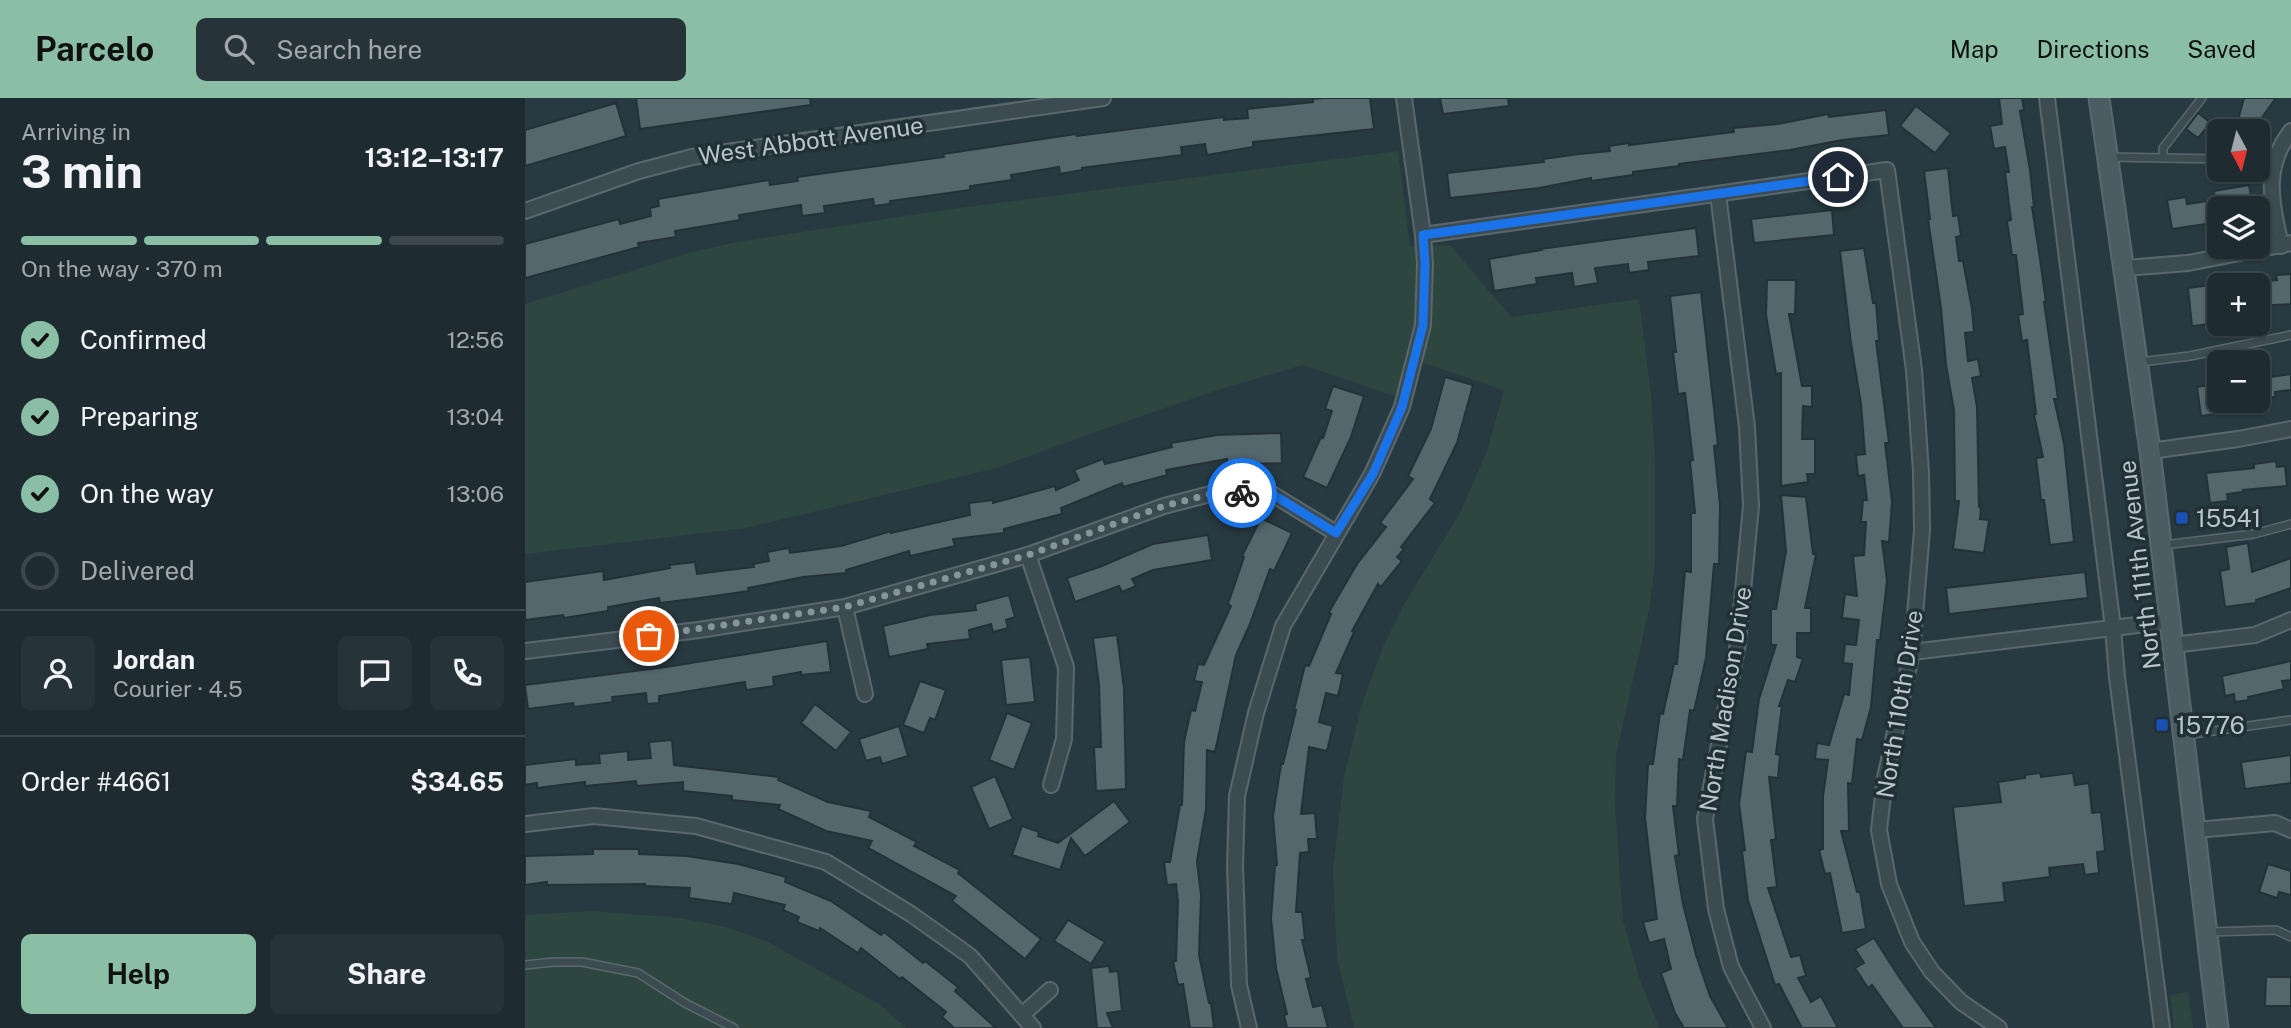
<!DOCTYPE html>
<html lang="en">
<head>
<meta charset="utf-8">
<style>
  body { margin:0; font-family:"Public Sans",sans-serif; background:#263439; color:#f1f3f6; height:100vh; display:flex; flex-direction:column; font-size:26px; white-space:nowrap }
  * { box-sizing:border-box; margin:0 }
  p { font-size:23px; color:#a1a7ab }
  .icon { flex:none; width:38px; height:38px; fill:none; stroke:currentColor; stroke-width:2; stroke-linecap:round; stroke-linejoin:round }
  .map { position:relative; flex:1; overflow:hidden }
  .panel { display:flex; flex-direction:column; background:#1e2c31; width:525px }
  .panel>* { flex:none }
  .needle { width:46px; rotate:173deg }
  .fabs { position:absolute; left:1682px; top:21px; display:grid; gap:14px }
  .fabs a { display:grid; place-items:center; width:63px; height:63px; border-radius:10px; background:#1e2c31; box-shadow:0 2px 5px #0004,0 0 0 2px #3c484d; font-size:35px }
  .pin { position:absolute; display:grid; place-items:center; width:60px; height:60px; color:#fff; margin:-30px; border:4px solid #fff; border-radius:50%; box-shadow:0 2px 7px #0007 }
  .courier { position:absolute; display:grid; place-items:center; width:70px; height:70px; margin:-35px; border:5px solid #1a73e8; border-radius:50%; background:#fff; color:#222; box-shadow:0 2px 9px #0007 }
  .summary em { font-style:normal; font-weight:700 }
  .summary div { display:flex; flex-direction:column-reverse }
  .summary { display:flex; align-items:center; justify-content:space-between; height:119px; padding:0 21px }
  h1 { font-size:46px; font-weight:700; line-height:52px }
  .bar { display:grid; grid-template-columns:repeat(4,1fr); gap:10px 7px; align-content:center; height:84px; padding:0 21px }
  .bar i { height:9px; border-radius:5px; background:#3c484d }
  .bar .current { background:#8abfa5 }
  .bar p { grid-column:span 4 }
  .line { display:flex; align-items:center; gap:18px; padding:0 21px; border-top:2px solid #3c484d }
  .line div { flex:1 }
  .round { display:grid; place-items:center; flex:none; width:74px; height:74px; border-radius:10px; background:#263439 }
  ol { padding:0 21px; list-style:none }
  li { display:flex; align-items:center; gap:21px; height:77px }
  li p { margin-inline-start:auto }
  li .icon { padding:7px; border-radius:50%; background:#8abfa5; color:#111; stroke-width:4 }
  li:last-child { color:#a1a7ab }
  li i { width:38px; height:38px; border:4px solid #3c484d; border-radius:50% }
  .primary-button { display:flex; gap:14px; margin-top:auto; padding:14px 21px }
  .primary-button a { flex:1; height:80px; border-radius:10px; background:#8abfa5; color:#111; font-size:28px; font-weight:700; line-height:80px; text-align:center }
  .primary-button a+a { background:#263439; color:#f1f3f6 }
  header { display:flex; align-items:center; gap:42px; box-sizing:border-box; height:98px; padding:0 35px; background:#8abfa5; color:#111 }
  header strong { font-size:33px }
  nav { display:flex; gap:38px; margin-inline-start:auto; font-size:24px }
  .search { width:490px; height:63px; background:#263439; display:flex; align-items:center; gap:18px; box-sizing:border-box; padding:0 24px; border-radius:10px; color:#a1a7ab; font-size:26px }
  main { display:flex; flex:1; min-height:0 }
  .map>svg:first-child { display:block }
</style>
</head>
<body>
<header>
<strong>Parcelo</strong>
<div class="search"><svg class="icon" aria-label="search" viewBox="0 0 24 24"><circle cx="10" cy="10" r="6"/><path d="M15 15l6 6"/></svg>Search here</div>
<nav><a>Map</a><a>Directions</a><a>Saved</a></nav>
</header>
<main>
<section class="panel">
<div class="summary"><div><h1>3 min</h1><p>Arriving in</p></div><em>13:12–13:17</em></div>
<div class="bar"><i class="current"></i><i class="current"></i><i class="current"></i><i></i><p>On the way · 370 m</p></div>
<ol>
<li><svg class="icon" aria-label="check" viewBox="0 0 24 24"><path d="M5 12l5 5 9-10"/></svg>Confirmed<p>12:56</p></li>
<li><svg class="icon" aria-label="check" viewBox="0 0 24 24"><path d="M5 12l5 5 9-10"/></svg>Preparing<p>13:04</p></li>
<li><svg class="icon" aria-label="check" viewBox="0 0 24 24"><path d="M5 12l5 5 9-10"/></svg>On the way<p>13:06</p></li>
<li><i></i>Delivered</li>
</ol>
<div class="line" style="height:126px"><a class="round"><svg class="icon" aria-label="person" viewBox="0 0 24 24"><circle cx="12" cy="8" r="4"/><path d="M4 21q1-7 8-7t8 7"/></svg></a><div><b>Jordan</b><p>Courier · 4.5</p></div><a class="round"><svg class="icon" aria-label="chat" viewBox="0 0 24 24"><path d="M4 5h16v11H9l-5 4z"/></svg></a><a class="round"><svg class="icon" aria-label="phone" viewBox="0 0 24 24"><path d="M5 4h4l2 5-3 2q2 4 5 5l2-3 5 2v4C11 20 4 13 5 4z"/></svg></a></div>
<div class="line" style="height:91px"><div>Order #4661</div><b>$34.65</b></div>
<div class="primary-button"><a>Help</a><a>Share</a></div>
</section>
<div class="map">
<svg width="1766" height="930" viewBox="0 0 1766 930">
  <rect width="100%" height="100%" fill="#283a41"/>
  <!-- green -->
  <g fill="#2d463f">
    <polygon points="873,53 885,148 925,147 986,219 1114,201 1126,297 1130,360 1130,464 1125,507 1091,657 1090,709 1098,822 1114,879 1134,930 829,930 812,861 808,771 819,679 836,609 858,549 878,508 935,415 962,353 979,292 890,262 878,301 778,267 693,292 576,332 472,370 221,430 0,456 0,206 167,154 212,144 419,112"/>
    <polygon points="68,813 156,820 201,829 243,844 354,906 381,930 0,930 0,817"/>
    <polygon points="1663,894 1668,930 1649,930 1645,897"/>
  </g>
  <!-- building -->
  <g fill="#54676d" stroke="#233238" stroke-width="2">
    <polygon points="111,0 285,0 286,7 115,31"/>
    <polygon points="799,0 845,0 849,31 728,44 728,49 682,57 680,46 656,49 657,57 557,70 557,72 535,76 534,69 486,77 487,82 445,88 445,92 365,103 365,106 349,108 348,101 299,108 300,115 277,118 276,107 214,117 215,122 150,133 151,139 113,145 114,149 0,180 0,146 94,121 95,126 126,118 125,110 134,108 133,101 244,82 245,87 273,83 272,79 419,59 418,56 551,36 552,38 699,19 699,22 723,20 722,11 788,4 788,1"/>
    <polygon points="915,0 983,0 984,8 918,16"/>
    <polygon points="1474,0 1497,0 1499,12 1495,13 1505,72 1509,109 1507,109 1515,161 1521,204 1519,204 1533,301 1529,301 1539,345 1549,444 1525,447 1519,402 1516,402 1511,360 1518,359 1509,317 1511,316 1502,242 1497,243 1493,217 1498,216 1491,157 1487,157 1482,123 1486,122 1480,74 1484,74 1480,49 1469,51 1465,28 1477,26"/>
    <polygon points="1719,0 1751,0 1736,21 1733,33 1710,33"/>
    <polygon points="91,5 101,38 0,68 0,32"/>
    <polygon points="1391,8 1426,35 1410,55 1375,28"/>
    <polygon points="1361,12 1364,37 1317,42 1265,52 1154,66 1154,68 1108,74 1108,77 1066,83 1066,80 1014,90 925,100 922,75 1019,64 1018,61 1054,56 1085,53 1084,48 1104,45 1104,47 1209,34 1208,30 1253,26 1303,16 1304,19"/>
    <polygon points="1673,15 1686,25 1673,40 1661,31"/>
    <polygon points="1423,70 1428,118 1433,117 1436,138 1431,139 1434,163 1438,163 1447,211 1449,234 1440,235 1443,263 1453,261 1456,278 1447,280 1452,309 1454,409 1456,410 1455,421 1464,422 1459,455 1428,451 1434,403 1430,403 1429,312 1421,267 1416,210 1403,121 1405,121 1399,73"/>
    <polygon points="1724,87 1728,110 1694,110 1694,124 1647,131 1642,102 1661,99 1662,106 1690,102 1689,93"/>
    <polygon points="1307,112 1309,137 1229,145 1226,121"/>
    <polygon points="1171,130 1174,158 1123,164 1124,172 1104,175 1103,166 1070,170 1073,185 1049,189 1047,175 1011,180 1012,186 969,193 964,161 1016,152 1015,151"/>
    <polygon points="1339,150 1348,205 1351,205 1354,243 1351,243 1364,345 1360,345 1367,404 1364,444 1357,443 1362,483 1355,542 1352,542 1346,609 1337,642 1332,641 1327,686 1323,685 1324,733 1316,733 1332,794 1335,794 1341,831 1317,835 1305,775 1300,776 1294,752 1298,751 1298,698 1303,662 1290,661 1292,645 1304,647 1319,596 1324,597 1327,566 1318,565 1320,546 1331,547 1334,522 1317,520 1320,496 1332,498 1328,458 1339,457 1341,424 1336,424 1338,402 1342,402 1339,377 1333,378 1331,357 1340,356 1336,306 1326,245 1315,153"/>
    <polygon points="1766,176 1766,206 1732,208 1732,184 1752,182 1751,177"/>
    <polygon points="1242,182 1271,182 1270,216 1264,216 1277,288 1287,288 1287,309 1278,308 1277,341 1290,341 1290,376 1282,376 1283,384 1256,388 1256,275 1251,276 1241,217"/>
    <polygon points="1694,186 1694,225 1667,228 1663,190"/>
    <polygon points="1176,194 1193,347 1189,348 1195,407 1194,466 1189,466 1181,560 1169,613 1165,612 1158,662 1154,661 1152,708 1148,708 1154,757 1150,758 1158,806 1171,857 1185,898 1203,930 1159,930 1150,915 1136,875 1146,871 1139,841 1124,845 1118,824 1132,821 1120,720 1123,666 1128,666 1135,615 1138,616 1149,566 1152,566 1160,473 1166,474 1166,415 1170,415 1165,363 1168,362 1160,295 1153,296 1148,254 1151,254 1145,198"/>
    <polygon points="1766,276 1766,292 1750,294 1750,299 1732,301 1732,281"/>
    <polygon points="920,279 948,287 932,345 905,401 910,405 876,449 879,451 872,459 877,463 856,489 853,486 827,533 829,534 811,575 818,576 813,598 801,595 794,624 808,628 802,653 784,649 776,716 790,715 792,741 783,741 784,754 775,755 771,814 777,814 780,842 777,842 786,880 781,881 788,909 797,907 803,930 762,930 759,917 762,916 751,870 746,820 750,767 752,767 748,718 756,666 758,666 771,612 769,612 780,567 784,568 806,516 804,514 832,466 861,429 855,425 888,381 883,378 906,331"/>
    <polygon points="1691,286 1698,315 1676,318 1672,289"/>
    <polygon points="808,288 839,298 826,339 802,390 778,379 796,339 798,340 807,313 800,311"/>
    <polygon points="756,335 757,365 703,367 702,361 641,372 642,377 598,389 597,385 536,410 537,416 479,431 479,435 428,441 430,448 385,458 384,453 321,472 321,475 278,479 223,490 224,493 175,500 135,505 134,500 83,509 83,513 39,520 38,517 0,522 0,484 78,473 79,482 145,470 144,467 170,464 172,476 229,469 228,466 244,463 242,454 264,450 265,455 316,448 366,433 366,435 445,417 444,405 468,402 468,405 530,388 531,392 554,382 549,372 578,361 580,366 647,349 646,345 692,337"/>
    <polygon points="1751,363 1752,369 1760,368 1762,388 1718,392 1718,394 1702,396 1703,403 1685,405 1681,375 1729,370 1729,366"/>
    <polygon points="1256,397 1281,399 1288,456 1291,456 1280,510 1286,510 1286,535 1272,535 1272,559 1278,561 1270,584 1263,582 1254,608 1257,608 1251,656 1255,657 1253,680 1244,679 1251,741 1246,742 1252,789 1243,790 1266,859 1275,857 1281,878 1273,880 1286,904 1296,898 1313,930 1277,930 1254,886 1250,887 1223,802 1217,753 1220,752 1214,706 1221,653 1227,654 1234,601 1251,547 1246,547 1246,511 1251,511 1261,453"/>
    <polygon points="736,420 767,435 749,473 745,471 725,526 711,557 690,654 682,652 681,711 672,763 676,797 674,857 684,905 686,905 689,930 665,930 658,886 653,887 648,863 651,863 653,803 651,786 642,787 639,764 645,764 655,707 657,707 659,644 666,612 670,613 677,584 669,583 673,566 679,567 706,508 703,506 719,459 717,458"/>
    <polygon points="683,437 687,462 628,472 607,481 611,488 597,494 594,488 550,504 542,480 577,468 628,446"/>
    <polygon points="1723,445 1727,474 1766,460 1766,490 1731,502 1731,505 1700,509 1695,473 1704,471 1701,449"/>
    <polygon points="1560,474 1563,500 1424,516 1421,490"/>
    <polygon points="484,497 490,519 481,522 483,530 468,534 466,526 444,532 445,541 402,546 403,551 364,559 358,528 405,517 451,512 450,506"/>
    <polygon points="592,537 599,590 601,691 571,693 569,649 576,649 574,587 568,540"/>
    <polygon points="302,543 306,574 276,577 276,574 248,579 249,588 221,592 220,584 134,598 134,605 122,606 121,595 87,599 88,604 49,609 48,605 3,611 0,587 141,569"/>
    <polygon points="505,559 510,604 481,607 476,562"/>
    <polygon points="1766,563 1766,582 1757,583 1759,591 1723,599 1724,602 1710,604 1709,596 1700,598 1697,578"/>
    <polygon points="395,583 421,592 410,622 405,620 399,635 378,627"/>
    <polygon points="290,606 326,634 311,653 276,625"/>
    <polygon points="482,615 507,625 489,672 464,662"/>
    <polygon points="374,628 383,658 357,666 355,659 341,663 334,641"/>
    <polygon points="147,642 149,667 254,679 253,682 303,704 346,713 344,719 392,744 389,748 435,772 433,775 516,841 500,861 427,803 431,798 343,750 347,743 301,733 253,711 255,707 207,702 207,698 158,693 158,684 112,688 111,683 60,688 60,684 12,690 12,685 0,687 0,667 51,661 51,667 75,665 74,656 103,653 103,662 126,660 124,644"/>
    <polygon points="1766,657 1766,685 1720,691 1716,664"/>
    <polygon points="1515,675 1516,679 1548,675 1550,687 1564,685 1567,715 1576,714 1580,753 1572,754 1574,775 1560,777 1558,766 1524,770 1525,779 1478,785 1480,804 1439,808 1428,709 1476,704 1473,684 1500,680 1500,677"/>
    <polygon points="470,678 488,721 464,731 446,689"/>
    <polygon points="589,703 605,724 560,758 546,740 535,772 487,757 497,728 514,734 513,738 533,745"/>
    <polygon points="68,751 114,751 114,756 162,758 213,766 261,779 260,784 306,803 356,837 359,834 398,865 400,863 433,889 430,893 471,930 429,930 417,919 421,914 377,879 375,881 336,850 333,855 295,830 294,833 272,824 274,819 258,812 260,807 209,795 207,806 164,800 165,790 120,788 120,786 22,787 22,784 0,787 0,758 68,756"/>
    <polygon points="1743,766 1766,773 1766,797 1754,794 1752,800 1734,794"/>
    <polygon points="543,822 580,844 566,866 529,843"/>
    <polygon points="1349,840 1374,879 1411,930 1378,930 1347,887 1343,890 1330,870 1339,865 1330,851"/>
    <polygon points="584,868 585,874 593,873 597,913 582,915 588,930 572,930 566,870"/>
    <polygon points="1741,879 1766,879 1766,908 1740,908"/>
  </g>
  <g fill="none" stroke-linecap="round" stroke-linejoin="round">
    <!-- lane casing -->
    <g stroke="#5a686e" stroke-width="10">
      <g id="lane">
        <polyline points="1585,59 1694,61"/>
        <polyline points="1638,59 1638,50 1677,0"/>
        <polyline points="1732,62 1749,63"/>
        <polyline points="1615,264 1665,258 1766,237"/>
        <polyline points="1639,447 1729,436 1766,426"/>
        <polyline points="1660,637 1766,622"/>
        <polyline points="1684,834 1751,832 1766,839"/>
        <polyline points="0,867 29,864 57,864 113,875 160,905 209,930"/>
      </g>
    </g>
    <!-- street casing -->
    <g stroke="#5a686e" stroke-width="18">
      <g id="street">
        <polyline points="1522,0 1588,530 1592,579 1637,930"/>
        <polyline points="1193,96 1222,329 1226,408 1213,545 1180,721 1191,811 1206,869 1238,930"/>
        <polyline points="0,113 114,73 167,59 578,0"/>
        <polyline points="898,137 1362,72 1389,272 1396,374 1397,432 1387,554 1360,680 1354,732 1364,786 1387,844 1407,874 1436,904 1474,930"/>
        <path d="M1756 148C1747 105 1737 71 1766 33"/>
        <polyline points="1600,170 1663,165 1766,145"/>
        <polyline points="1625,353 1713,341 1766,331"/>
        <polyline points="503,457 541,569 539,641 526,687"/>
        <polyline points="320,509 340,596"/>
        <polyline points="1648,547 1730,537 1766,522"/>
        <polyline points="0,553 174,532 320,509 503,457 639,408 697,393 747,396 811,435"/>
        <polyline points="1387,554 1646,523"/>
        <polyline points="0,726 69,718 171,728 301,764 386,816 445,858 508,930"/>
        <polyline points="1671,732 1750,725 1766,732"/>
        <polyline points="497,917 525,892"/>
        <polyline points="724,930 714,887 710,768 712,698 731,615 758,528 847,376 877,309 898,227 900,166 898,137 879,0"/>
      </g>
    </g>
    <!-- secondary casing -->
    <g stroke="#5a686e" stroke-width="23">
      <polyline id="secondary" points="1574,0 1625,353 1693,930"/>
    </g>
    <!-- lane -->
    <use href="#lane" stroke="#3c4b50" stroke-width="7"/>
    <!-- street -->
    <use href="#street" stroke="#3c4b50" stroke-width="14"/>
    <!-- secondary -->
    <use href="#secondary" stroke="#4b5c63" stroke-width="19"/>
  </g>
  <g fill="none" stroke-linecap="round" stroke-linejoin="round">
    <!-- done -->
    <polyline stroke="#86949b" stroke-width="7" stroke-dasharray="0 12.6" points="124,538 320,509 503,457 639,408 697,393 717,395"/>
    <!-- route -->
    <polyline stroke="#1a73e8" stroke-width="9" points="717,395 747,396 811,435 848,376 877,309 898,227 900,166 898,137 1313,79"/>
  </g>
  <!-- markers -->
  <g fill="#1a4fb4" stroke="#213036" stroke-width="2.5">
    <rect x="1650" y="413" width="14" height="14" rx="3.5"/>
    <rect x="1630" y="620" width="14" height="14" rx="3.5"/>
  </g>
  <g text-anchor="middle" dominant-baseline="central" stroke-width="7" stroke-linejoin="round" paint-order="stroke">
    <!-- street labels -->
    <g font-size="24" fill="#b9c5cb" stroke="#213036">
      <text transform="translate(286 42) rotate(-8)">West Abbott Avenue</text>
      <text transform="translate(1614 467) rotate(-97)">North 111th Avenue</text>
      <text transform="translate(1200 601) rotate(-81)">North Madison Drive</text>
      <text transform="translate(1374 606) rotate(-81)">North 110th Drive</text>
    </g>
    <!-- poi labels -->
    <g font-size="24" fill="#b9c5cb" stroke="#213036" text-anchor="start">
      <text x="1671" y="420">15541</text>
      <text x="1651" y="627">15776</text>
    </g>
  </g>
</svg>
<div class="fabs">
<a><svg class="needle" viewBox="-14 -14 28 28"><path d="M0-13l5 13h-10z" fill="#e53935"/><path d="M0 13l5-13h-10z" fill="#a1a7ab"/></svg></a>
<a><svg class="icon" aria-label="layers" viewBox="0 0 24 24"><path d="M12 4l9 5-9 5-9-5zM3 14l9 5 9-5"/></svg></a>
<a>+</a>
<a>−</a>
</div>
<div class="pin" style="left:124px;top:538px;background:#ea580c"><svg class="icon" aria-label="bag" viewBox="0 0 24 24"><path d="M5 8h14l-1 12H6zM9 8a3 3 0 0 1 6 0"/></svg></div>
<div class="pin" style="left:1313px;top:79px;background:#1f2937"><svg class="icon" aria-label="home" viewBox="0 0 24 24"><path d="M3 11l9-7 9 7M6 9v11h12V9"/></svg></div>
<div class="courier" style="left:717px;top:395px"><svg class="icon" aria-label="bike" viewBox="0 0 24 24"><circle cx="6" cy="16" r="4"/><circle cx="18" cy="16" r="4"/><path d="M6 16l4-8h5l3 8M10 8l3 8H6M13 5h3"/></svg></div>
</div>
</main>
</body>
</html>
